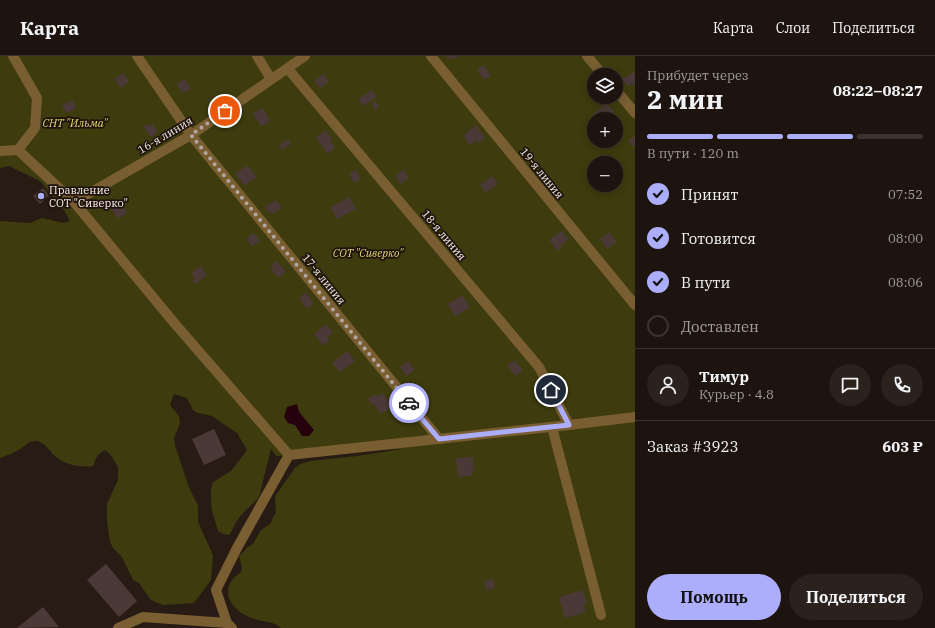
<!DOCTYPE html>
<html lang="ru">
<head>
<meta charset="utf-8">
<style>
  body { margin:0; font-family:"IBM Plex Serif",serif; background:#2b211d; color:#f1f3f6; height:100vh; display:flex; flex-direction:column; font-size:15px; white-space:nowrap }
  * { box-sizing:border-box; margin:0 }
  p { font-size:13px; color:#a19e9e }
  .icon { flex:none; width:22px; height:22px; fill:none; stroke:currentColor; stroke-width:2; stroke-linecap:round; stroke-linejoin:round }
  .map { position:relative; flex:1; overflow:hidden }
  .drawer { display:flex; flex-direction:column; background:#1e140f; width:300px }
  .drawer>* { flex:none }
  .buttons { position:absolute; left:587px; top:12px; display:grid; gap:8px }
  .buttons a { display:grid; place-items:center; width:36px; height:36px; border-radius:50%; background:#1e140f; box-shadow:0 2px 10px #0003,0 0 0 1px #3c332f; font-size:20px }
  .pin { position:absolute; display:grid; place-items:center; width:34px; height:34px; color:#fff; margin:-17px; border:2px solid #fff; border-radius:50%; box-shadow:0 1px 4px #0007 }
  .courier { position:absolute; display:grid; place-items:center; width:40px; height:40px; margin:-20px; border:3px solid #adaefb; border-radius:50%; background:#fff; color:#222; box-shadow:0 1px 5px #0007 }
  .headline em { font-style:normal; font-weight:700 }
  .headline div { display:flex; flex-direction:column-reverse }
  .headline { display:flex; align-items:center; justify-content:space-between; height:68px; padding:0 12px }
  h1 { font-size:26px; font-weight:700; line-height:30px }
  .bar { display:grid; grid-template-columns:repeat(4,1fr); gap:6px 4px; align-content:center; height:48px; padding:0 12px }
  .bar i { height:5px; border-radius:3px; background:#3c332f }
  .bar .selected { background:#adaefb }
  .bar p { grid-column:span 4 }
  .line { display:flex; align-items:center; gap:10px; padding:0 12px; border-top:1px solid #3c332f }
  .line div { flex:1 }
  .round { display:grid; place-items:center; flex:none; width:42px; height:42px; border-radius:21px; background:#2b211d }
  ol { padding:0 12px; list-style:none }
  li { display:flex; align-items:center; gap:12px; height:44px }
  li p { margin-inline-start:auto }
  li .icon { padding:4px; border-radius:50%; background:#adaefb; color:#111; stroke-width:4 }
  li:last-child { color:#a19e9e }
  li i { width:22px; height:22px; border:2px solid #3c332f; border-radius:50% }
  .action { display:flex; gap:8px; margin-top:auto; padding:8px 12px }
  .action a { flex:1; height:46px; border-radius:24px; background:#adaefb; color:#111; font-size:16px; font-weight:700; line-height:46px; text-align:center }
  .action a+a { background:#2b211d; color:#f1f3f6 }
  header { display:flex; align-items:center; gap:24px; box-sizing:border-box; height:56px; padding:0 20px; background:#1e140f; border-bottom:1px solid #3c332f }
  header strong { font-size:19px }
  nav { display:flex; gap:22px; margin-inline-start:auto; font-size:14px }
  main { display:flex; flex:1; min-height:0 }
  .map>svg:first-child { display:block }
</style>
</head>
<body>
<header>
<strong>Карта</strong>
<nav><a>Карта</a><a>Слои</a><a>Поделиться</a></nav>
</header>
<main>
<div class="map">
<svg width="635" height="572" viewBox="0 0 635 572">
  <rect width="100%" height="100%" fill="#281b14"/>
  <!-- green -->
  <path fill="#3e3b0e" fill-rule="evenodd" d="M0 0H635V572H281C275 566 265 566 258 564 244 560 229 552 228 536 228 527 234 521 241 516L242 511 239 500 248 491 253 488 261 474 270 468 276 456 275 440 295 412 300 408 310 405 357 400 402 393 276 400 271 393 259 441C252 450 243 455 237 465 234 469 233 474 229 479L223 478 218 475 212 455 211 443V433L213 426 231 415 247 394 237 377 212 360 198 357 193 354 187 342 174 338 170 349 179 360 180 368 174 382 175 389 188 429 198 450V466L213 499 211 524 194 547 163 549 155 546 150 543 139 527 133 524 122 501 113 492 110 486 107 465V448L118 424V411L110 398 105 394C98 397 96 402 93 410 81 412 65 409 55 400 48 394 43 381 30 386 27 387 23 391 20 393 14 397 7 399 0 402V165L30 167 42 162 63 167 70 165 64 154 40 125 9 110 0 112ZM594 19H616V41H594ZM594 63H616V85H594ZM594 107H616V129H594Z"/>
  <!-- water -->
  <polygon fill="#26000d" points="297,348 299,356 314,374 309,380 302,380 295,369 288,367 284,361 287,351"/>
  <!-- building -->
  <g fill="#4a3937">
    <polygon points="447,0 459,0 454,4 452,1 449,3"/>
    <polygon points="484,9 491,20 484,24 477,13"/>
    <polygon points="633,16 635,19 635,29 633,27 628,31 622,23"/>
    <polygon points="123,17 129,26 120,32 114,23"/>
    <polygon points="323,18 329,26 320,32 314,25"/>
    <polygon points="185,23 191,33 183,37 177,30 179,30 177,27"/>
    <polygon points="372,34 377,41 363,50 358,43"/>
    <polygon points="73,44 76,52 66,57 62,49"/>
    <polygon points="376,45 379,51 375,54 371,48"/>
    <polygon points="607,47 615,57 608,63 598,63 594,57"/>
    <polygon points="263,52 270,65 261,71 253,57"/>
    <polygon points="148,68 149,70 153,68 158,76 150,81 144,71"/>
    <polygon points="476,69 485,82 478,87 476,84 470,89 463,80"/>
    <polygon points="326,74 332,84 330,85 335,92 327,98 316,81"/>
    <polygon points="635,80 635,90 633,91 628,84"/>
    <polygon points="288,83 291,88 282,94 279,89"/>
    <polygon points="247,109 257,121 244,130 235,118"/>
    <polygon points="356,114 361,123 354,127 349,118"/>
    <polygon points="403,114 409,122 401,128 395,120"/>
    <polygon points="492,120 498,128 486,137 480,129"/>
    <polygon points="43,132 49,139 40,148 33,140"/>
    <polygon points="349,141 356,153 337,163 330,151"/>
    <polygon points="276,144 282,152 274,158 272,156 269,157 265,151"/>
    <polygon points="119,145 127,157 118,163 110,151"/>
    <polygon points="561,175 569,183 560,190 562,192 558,195 549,184"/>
    <polygon points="609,176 617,186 607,193 600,183"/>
    <polygon points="254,177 260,185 252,191 246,182"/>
    <polygon points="277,205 286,216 278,222 270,211"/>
    <polygon points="201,210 207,219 195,228 192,224 195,222 191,217"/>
    <polygon points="306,236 314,248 307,253 299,242"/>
    <polygon points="462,239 470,251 455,261 448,248"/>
    <polygon points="326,268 333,276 327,281 330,284 323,290 314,278"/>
    <polygon points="347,295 355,305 340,316 332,307"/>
    <polygon points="515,304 523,315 515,320 507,309"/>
    <polygon points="408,305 415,314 406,320 400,311"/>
    <polygon points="383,337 392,351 381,358 374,348 372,349 368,343 376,338 378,341"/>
    <polygon points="214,373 226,399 204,409 192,383"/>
    <polygon points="473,401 474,415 472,415 472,420 458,421 456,402"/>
    <polygon points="106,508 137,545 119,561 87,524"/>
    <polygon points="493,523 494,532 486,534 484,525"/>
    <polygon points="583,534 587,548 584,549 586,556 565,562 559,541"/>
    <polygon points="43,551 59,571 17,572"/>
  </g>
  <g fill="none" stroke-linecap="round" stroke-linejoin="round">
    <!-- minor -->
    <g stroke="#795e32" stroke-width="10">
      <polyline points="13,0 37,42 35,72 18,94"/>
      <polyline points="137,0 191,79 439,383"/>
      <polyline points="257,0 271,23"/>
      <polyline points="431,0 635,249"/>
      <polyline points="587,0 603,19"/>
      <polyline points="288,13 539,311 569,369"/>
      <polyline points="616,34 635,57"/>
      <polyline points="0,95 18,94 74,146 176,269 289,399 569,369 635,361"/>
      <polyline points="74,146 191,79 305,0"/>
      <polyline points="552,371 601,559"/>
      <polyline points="118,572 143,561 227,567"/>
      <polyline points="232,572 227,567 216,534 237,492 289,399"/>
    </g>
  </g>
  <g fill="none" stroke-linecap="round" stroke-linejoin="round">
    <!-- done -->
    <polyline stroke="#b2a7a2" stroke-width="4" stroke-dasharray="0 7.2" points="225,55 191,79 409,347"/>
    <!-- route -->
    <polyline stroke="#adaefb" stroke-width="5" points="409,347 439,383 569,369 551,334"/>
  </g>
  <!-- markers -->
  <circle fill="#adaefb" stroke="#1e120b" stroke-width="1.5" cx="41" cy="140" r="4"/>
  <g text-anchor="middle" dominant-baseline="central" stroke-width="3.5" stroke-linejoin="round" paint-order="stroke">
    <!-- park labels -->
    <g font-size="11" font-style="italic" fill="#e3da74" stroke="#1e120b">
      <text x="75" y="67">СНТ "Ильма"</text>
      <text x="368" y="197">СОТ "Сиверко"</text>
    </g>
    <!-- street labels -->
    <g font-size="11" fill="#fcf3ee" stroke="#1e120b">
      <text transform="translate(165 79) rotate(-31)">16-я линия</text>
      <text transform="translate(542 117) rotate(51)">19-я линия</text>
      <text transform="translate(444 179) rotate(50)">18-я линия</text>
      <text transform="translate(324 223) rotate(51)">17-я линия</text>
    </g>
    <!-- poi labels -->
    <g font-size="11" fill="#fcf3ee" stroke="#1e120b" text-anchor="start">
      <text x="49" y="134">Правление<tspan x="49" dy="13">СОТ "Сиверко"</tspan></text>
    </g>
  </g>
</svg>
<div class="buttons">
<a><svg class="icon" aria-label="layers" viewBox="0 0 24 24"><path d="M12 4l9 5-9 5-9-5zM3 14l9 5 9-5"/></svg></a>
<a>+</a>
<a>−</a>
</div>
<div class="pin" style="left:225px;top:55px;background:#ea580c"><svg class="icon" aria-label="bag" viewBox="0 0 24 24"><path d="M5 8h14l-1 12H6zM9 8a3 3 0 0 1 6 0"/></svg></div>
<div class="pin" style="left:551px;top:334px;background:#1f2937"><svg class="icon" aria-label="home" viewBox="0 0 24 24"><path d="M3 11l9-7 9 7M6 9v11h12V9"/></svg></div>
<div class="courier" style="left:409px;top:347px"><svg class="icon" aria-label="car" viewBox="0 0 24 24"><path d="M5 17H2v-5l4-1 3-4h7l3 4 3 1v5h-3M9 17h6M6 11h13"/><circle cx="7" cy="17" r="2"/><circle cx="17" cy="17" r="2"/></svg></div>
</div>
<section class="drawer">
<div class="headline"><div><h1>2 мин</h1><p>Прибудет через</p></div><em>08:22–08:27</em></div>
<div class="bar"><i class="selected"></i><i class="selected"></i><i class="selected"></i><i></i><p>В пути · 120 m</p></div>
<ol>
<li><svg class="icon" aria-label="check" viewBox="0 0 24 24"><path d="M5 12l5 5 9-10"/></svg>Принят<p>07:52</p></li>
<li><svg class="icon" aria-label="check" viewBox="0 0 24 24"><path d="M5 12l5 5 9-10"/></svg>Готовится<p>08:00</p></li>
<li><svg class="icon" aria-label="check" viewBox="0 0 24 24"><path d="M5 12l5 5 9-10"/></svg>В пути<p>08:06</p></li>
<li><i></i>Доставлен</li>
</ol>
<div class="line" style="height:72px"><a class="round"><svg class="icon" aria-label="person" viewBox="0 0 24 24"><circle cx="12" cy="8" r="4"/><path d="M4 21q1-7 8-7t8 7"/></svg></a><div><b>Тимур</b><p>Курьер · 4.8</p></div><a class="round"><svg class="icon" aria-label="chat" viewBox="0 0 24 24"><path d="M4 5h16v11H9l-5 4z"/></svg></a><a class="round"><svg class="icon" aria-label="phone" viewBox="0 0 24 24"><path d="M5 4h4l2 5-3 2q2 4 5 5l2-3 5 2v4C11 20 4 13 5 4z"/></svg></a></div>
<div class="line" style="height:52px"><div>Заказ #3923</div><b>603 ₽</b></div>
<div class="action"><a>Помощь</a><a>Поделиться</a></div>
</section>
</main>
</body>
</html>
